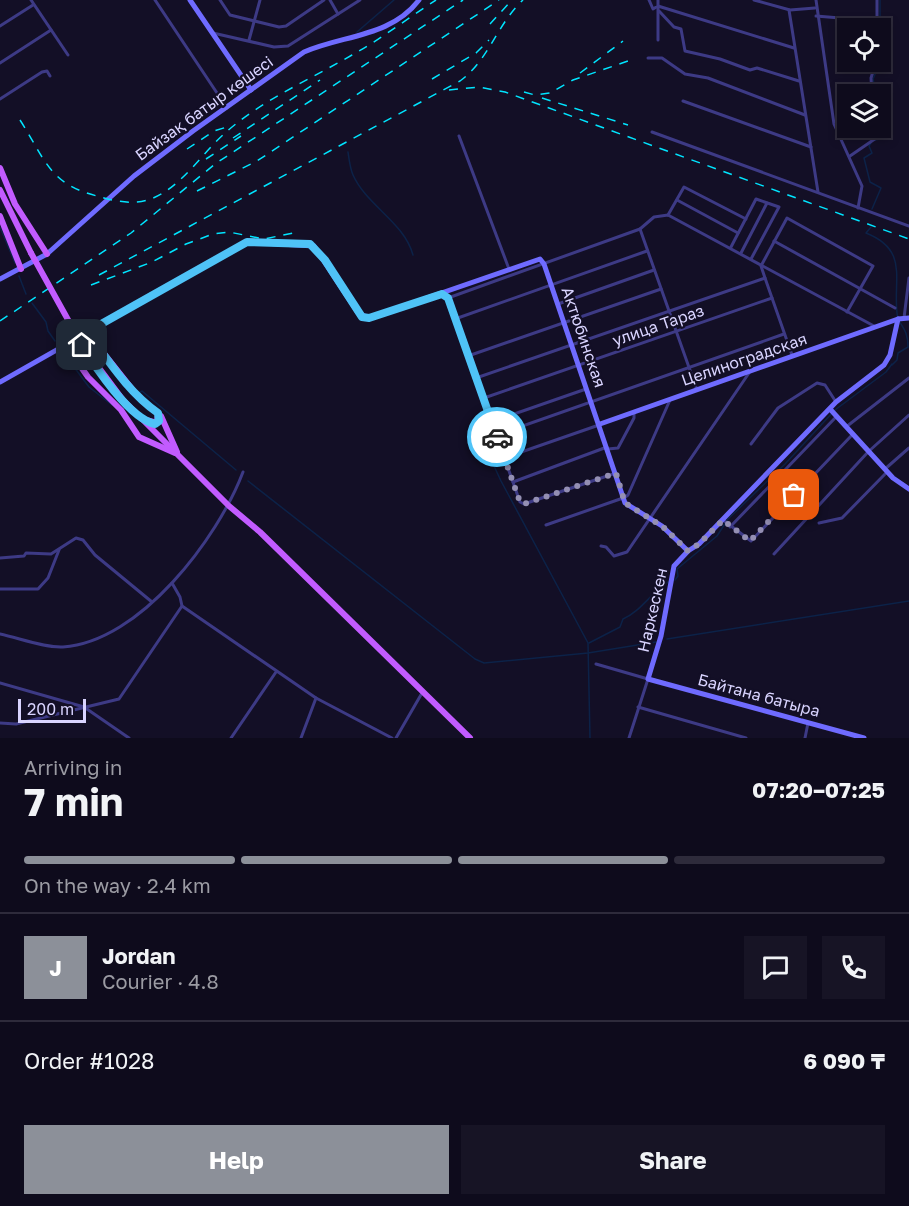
<!DOCTYPE html>
<html lang="en">
<head>
<meta charset="utf-8">
<style>
  body { margin:0; font-family:"Golos Text",sans-serif; background:#171425; color:#f1f3f6; height:100vh; display:flex; flex-direction:column; font-size:22px; white-space:nowrap }
  * { box-sizing:border-box; margin:0 }
  p { font-size:20px; color:#9b9ba3 }
  .icon { flex:none; width:33px; height:33px; fill:none; stroke:currentColor; stroke-width:2; stroke-linecap:round; stroke-linejoin:round }
  .map { position:relative; height:738px; overflow:hidden }
  .details { display:flex; flex-direction:column; background:#0e0b1c; flex:1 }
  .details>* { flex:none }
  .controls { position:absolute; left:837px; top:18px; display:grid; gap:12px }
  .controls a { display:grid; place-items:center; width:54px; height:54px; border-radius:0px; background:#0e0b1c; box-shadow:0 3px 9px #0003,0 0 0 2px #2e2b3b; font-size:30px }
  .scale { position:absolute; left:18px; bottom:15px; width:68px; box-sizing:border-box; padding-left:6px; border:3px solid #d9d4ff; border-top:0; font-size:16px; line-height:21px; white-space:nowrap; color:#d9d4ff; -webkit-text-stroke:4px #130f26; paint-order:stroke }
  .pin { position:absolute; display:grid; place-items:center; width:51px; height:51px; color:#fff; margin:-26px; border-radius:12px; box-shadow:0 3px 9px #0006 }
  .courier { position:absolute; display:grid; place-items:center; width:60px; height:60px; margin:-30px; border:4px solid #4fc3f7; border-radius:50%; background:#fff; color:#222; box-shadow:0 2px 8px #0007 }
  .summary em { font-style:normal; font-weight:700 }
  .summary div { display:flex; flex-direction:column-reverse }
  .summary { display:flex; align-items:center; justify-content:space-between; height:102px; padding:0 24px }
  h1 { font-size:39px; font-weight:700; line-height:45px }
  .bar { display:grid; grid-template-columns:repeat(4,1fr); gap:9px 6px; align-content:center; height:72px; padding:0 24px }
  .bar i { height:8px; border-radius:4px; background:#2e2b3b }
  .bar .on { background:#8c9099 }
  .bar p { grid-column:span 4 }
  .line { display:flex; align-items:center; gap:15px; padding:0 24px; border-top:2px solid #2e2b3b }
  .line div { flex:1 }
  .round { display:grid; place-items:center; flex:none; width:63px; height:63px; border-radius:0px; background:#171425 }
  .button { display:flex; gap:12px; margin-top:auto; padding:12px 24px }
  .button a { flex:1; height:69px; border-radius:0px; background:#8c9099; color:#fff; font-size:24px; font-weight:700; line-height:69px; text-align:center }
  .button a+a { background:#171425; color:#f1f3f6 }
  .map>svg:first-child { display:block }
</style>
</head>
<body>
<div class="map">
<svg width="909" height="738" viewBox="0 0 909 738">
  <rect width="100%" height="100%" fill="#130f26"/>
  <g fill="none" stroke-linecap="round" stroke-linejoin="round">
    <!-- stream -->
    <g stroke="#0c2248" stroke-width="1.5">
      <polyline points="880,28 880,0"/>
      <polyline points="357,32 394,0"/>
      <path d="M876 94 873 79C879 65 885 53 885 37L880 33"/>
      <polyline points="875,140 887,137 891,125 883,110 884,98 880,97"/>
      <polyline points="871,143 869,146 872,153 864,158 870,182 881,188 872,209"/>
      <path d="M348 152C349 159 350 168 353 175 367 206 404 222 413 255"/>
      <polyline points="0,227 15,263"/>
      <path d="M871 227 866 233C909 250 893 279 897 313 898 326 908 326 908 347L898 353 897 360 892 365"/>
      <polyline points="19,276 26,294"/>
      <polyline points="32,303 46,322 48,331 55,341"/>
      <polyline points="62,351 89,387 112,405"/>
      <polyline points="139,393 142,391 236,470"/>
      <polyline points="473,421 501,481 588,643 590,738"/>
      <polyline points="248,481 475,659 484,663 588,653 656,642"/>
      <polyline points="675,580 678,576 677,569 717,536 728,519 785,464 835,410 886,372 892,364"/>
      <polyline points="667,639 909,601"/>
      <path d="M589 643 620 627 623 619C640 612 651 593 668 582"/>
    </g>
    <!-- street -->
    <g stroke="#3d3a85" stroke-width="3">
      <polyline points="31,0 68,55"/>
      <polyline points="155,0 227,108"/>
      <polyline points="220,0 230,15 279,27 286,26 324,0"/>
      <polyline points="330,0 338,14"/>
      <polyline points="649,0 653,9 658,6 658,0"/>
      <polyline points="754,0 790,10 815,8"/>
      <polyline points="816,0 834,124 862,186 858,208"/>
      <polyline points="789,10 818,192"/>
      <polyline points="659,11 674,27 681,29 685,51 720,59 750,70 757,68 799,81"/>
      <polyline points="816,16 840,18 877,28"/>
      <polyline points="0,26 33,5"/>
      <polyline points="877,28 877,0"/>
      <polyline points="213,33 274,47 288,46 360,0"/>
      <polyline points="249,40 260,0"/>
      <polyline points="658,40 658,6 794,48"/>
      <polyline points="648,58 662,58 685,74 708,78 805,115"/>
      <polyline points="0,63 51,30"/>
      <polyline points="872,94 871,78 876,62"/>
      <polyline points="0,99 42,72 47,71 50,76"/>
      <polyline points="683,101 811,147"/>
      <polyline points="652,132 909,226"/>
      <polyline points="459,136 509,269"/>
      <polyline points="850,156 882,134 880,105"/>
      <polyline points="677,200 738,233"/>
      <polyline points="668,215 684,187 746,219"/>
      <polyline points="640,229 697,390"/>
      <polyline points="774,241 895,308"/>
      <polyline points="731,247 756,199 779,207 751,259"/>
      <polyline points="741,253 767,203"/>
      <polyline points="765,278 792,355"/>
      <polyline points="442,294 448,298 520,502 524,504 616,473"/>
      <polyline points="448,298 640,229 654,217 668,215 874,326"/>
      <polyline points="558,304 654,270"/>
      <polyline points="904,318 909,278"/>
      <polyline points="455,319 647,251"/>
      <polyline points="468,356 661,289"/>
      <polyline points="476,378 765,278 761,266 787,218 873,266 847,312"/>
      <polyline points="484,398 772,298"/>
      <polyline points="491,422 586,389"/>
      <polyline points="846,427 909,378"/>
      <polyline points="497,435 784,334"/>
      <polyline points="751,444 778,408 817,383 825,385 836,402"/>
      <polyline points="608,449 618,448 634,418 634,412"/>
      <polyline points="504,458 599,425"/>
      <polyline points="885,469 909,448"/>
      <polyline points="513,482 607,447"/>
      <polyline points="624,498 628,495 670,400"/>
      <polyline points="723,520 751,541 852,435"/>
      <polyline points="819,523 842,518 887,472"/>
      <polyline points="546,525 623,498"/>
      <polyline points="730,527 836,417"/>
      <polyline points="601,546 606,547 614,556 627,552 749,373"/>
      <polyline points="774,554 868,452 909,415"/>
      <polyline points="0,558 24,556 26,553 51,554 76,538 83,540 95,555 152,602"/>
      <polyline points="172,583 180,597 182,606"/>
      <polyline points="0,589 38,589 48,578 59,550"/>
      <path d="M0 634C19 638 44 648 63 647 140 642 218 538 243 472"/>
      <polyline points="596,664 648,679 629,738"/>
      <polyline points="0,683 84,707 129,738"/>
      <polyline points="638,707 746,738"/>
      <polyline points="0,723 16,724 119,699 182,606 316,698 392,738"/>
      <polyline points="231,738 276,672"/>
      <polyline points="301,738 316,698"/>
      <polyline points="396,738 422,693"/>
      <polyline points="805,738 808,723"/>
    </g>
    <!-- secondary -->
    <g stroke="#6f6bff" stroke-width="5">
      <polyline points="190,0 251,90"/>
      <path d="M0 279 47 254 134 176 193 131 304 52C343 35 391 37 419 0"/>
      <polyline points="0,382 247,242 314,246 358,313 369,318 540,259 544,264 625,503 662,526 688,551"/>
      <polyline points="830,409 893,478 909,489"/>
      <polyline points="600,424 898,319 909,318"/>
      <polyline points="864,738 648,679 661,636 674,566 688,551 699,544 836,402 884,365 890,355 898,319"/>
    </g>
    <!-- primary -->
    <g stroke="#c25bff" stroke-width="6">
      <polyline points="0,168 15,204 47,254"/>
      <polyline points="0,190 31,253"/>
      <polyline points="0,216 21,269"/>
      <polyline points="87,332 140,399 161,416 177,452"/>
      <polyline points="65,344 88,377 121,410 139,437 175,453"/>
      <polyline points="82,345 123,400 229,506 260,532 470,738"/>
      <polyline points="146,420 157,423 158,413"/>
    </g>
    <!-- rail -->
    <g stroke="#00e5ff" stroke-width="1.5" stroke-dasharray="9 8" stroke-linecap="butt">
      <polyline points="490,24 512,0"/>
      <polyline points="580,73 623,41"/>
      <polyline points="432,79 476,53 489,40"/>
      <polyline points="449,90 479,87 505,92 909,239"/>
      <polyline points="524,92 535,95 550,93 573,80 631,60"/>
      <polyline points="542,98 628,125"/>
      <path d="M20 120C45 159 49 184 97 196 110 200 124 203 137 202 174 199 199 156 225 133 262 100 309 80 352 55 381 39 408 18 436 0"/>
      <polyline points="233,138 320,80"/>
      <polyline points="187,149 214,131 230,126"/>
      <polyline points="206,159 241,136"/>
      <polyline points="197,191 257,161 499,0"/>
      <path d="M99 275 460 81C489 60 497 24 523 0"/>
      <polyline points="91,285 152,262 186,244 213,234 229,232 264,239 293,233"/>
      <polyline points="0,321 131,233 215,164 463,0"/>
    </g>
    <!-- primary-bridge -->
    <polyline stroke="#c25bff" stroke-width="6" points="31,253 82,345"/>
  </g>
  <g fill="none" stroke-linecap="round" stroke-linejoin="round">
    <!-- done -->
    <polyline stroke="#948fb3" stroke-width="6" stroke-dasharray="0 10.8" points="497,437 520,502 524,504 616,473 625,503 662,526 688,551 699,544 723,520 750,541 794,495"/>
    <!-- route -->
    <path stroke="#4fc3f7" stroke-width="8" d="M82 345C95 367 130 419 155 424L159 421 158 413C128 392 108 360 87 332L247 242 310 244 325 260 362 317 369 318 442 294 448 298 497 437"/>
  </g>
  <g text-anchor="middle" dominant-baseline="central" stroke-width="4.5" stroke-linejoin="round" paint-order="stroke">
    <!-- street labels -->
    <g font-size="16" fill="#d9d4ff" stroke="#130f26">
      <text transform="translate(204 108) rotate(-36)">Байзақ батыр көшесі</text>
      <text transform="translate(658 325) rotate(-19)">улица Тараз</text>
      <text transform="translate(584 337) rotate(71)">Актюбинская</text>
      <text transform="translate(744 359) rotate(-19)">Целиноградская</text>
      <text transform="translate(652 610) rotate(-77)">Наркескен</text>
      <text transform="translate(759 695) rotate(15)">Байтана батыра</text>
    </g>
  </g>
</svg>
<div class="controls">
<a><svg class="icon" aria-label="locate" viewBox="0 0 24 24"><circle cx="12" cy="12" r="6"/><path d="M12 2v4M12 18v4M2 12h4M18 12h4"/></svg></a>
<a><svg class="icon" aria-label="layers" viewBox="0 0 24 24"><path d="M12 4l9 5-9 5-9-5zM3 14l9 5 9-5"/></svg></a>
</div>
<div class="scale">200 m</div>
<div class="pin" style="left:794px;top:495px;background:#ea580c"><svg class="icon" aria-label="bag" viewBox="0 0 24 24"><path d="M5 8h14l-1 12H6zM9 8a3 3 0 0 1 6 0"/></svg></div>
<div class="pin" style="left:82px;top:345px;background:#1f2937"><svg class="icon" aria-label="home" viewBox="0 0 24 24"><path d="M3 11l9-7 9 7M6 9v11h12V9"/></svg></div>
<div class="courier" style="left:497px;top:437px"><svg class="icon" aria-label="car" viewBox="0 0 24 24"><path d="M5 17H2v-5l4-1 3-4h7l3 4 3 1v5h-3M9 17h6M6 11h13"/><circle cx="7" cy="17" r="2"/><circle cx="17" cy="17" r="2"/></svg></div>
</div>
<section class="details">
<div class="summary"><div><h1>7 min</h1><p>Arriving in</p></div><em>07:20–07:25</em></div>
<div class="bar"><i class="on"></i><i class="on"></i><i class="on"></i><i></i><p>On the way · 2.4 km</p></div>
<div class="line" style="height:108px"><b class="round" style="background:#8c9099;color:#fff">J</b><div><b>Jordan</b><p>Courier · 4.8</p></div><a class="round"><svg class="icon" aria-label="chat" viewBox="0 0 24 24"><path d="M4 5h16v11H9l-5 4z"/></svg></a><a class="round"><svg class="icon" aria-label="phone" viewBox="0 0 24 24"><path d="M5 4h4l2 5-3 2q2 4 5 5l2-3 5 2v4C11 20 4 13 5 4z"/></svg></a></div>
<div class="line" style="height:78px"><div>Order #1028</div><b>6 090 ₸</b></div>
<div class="button"><a>Help</a><a>Share</a></div>
</section>
</body>
</html>
